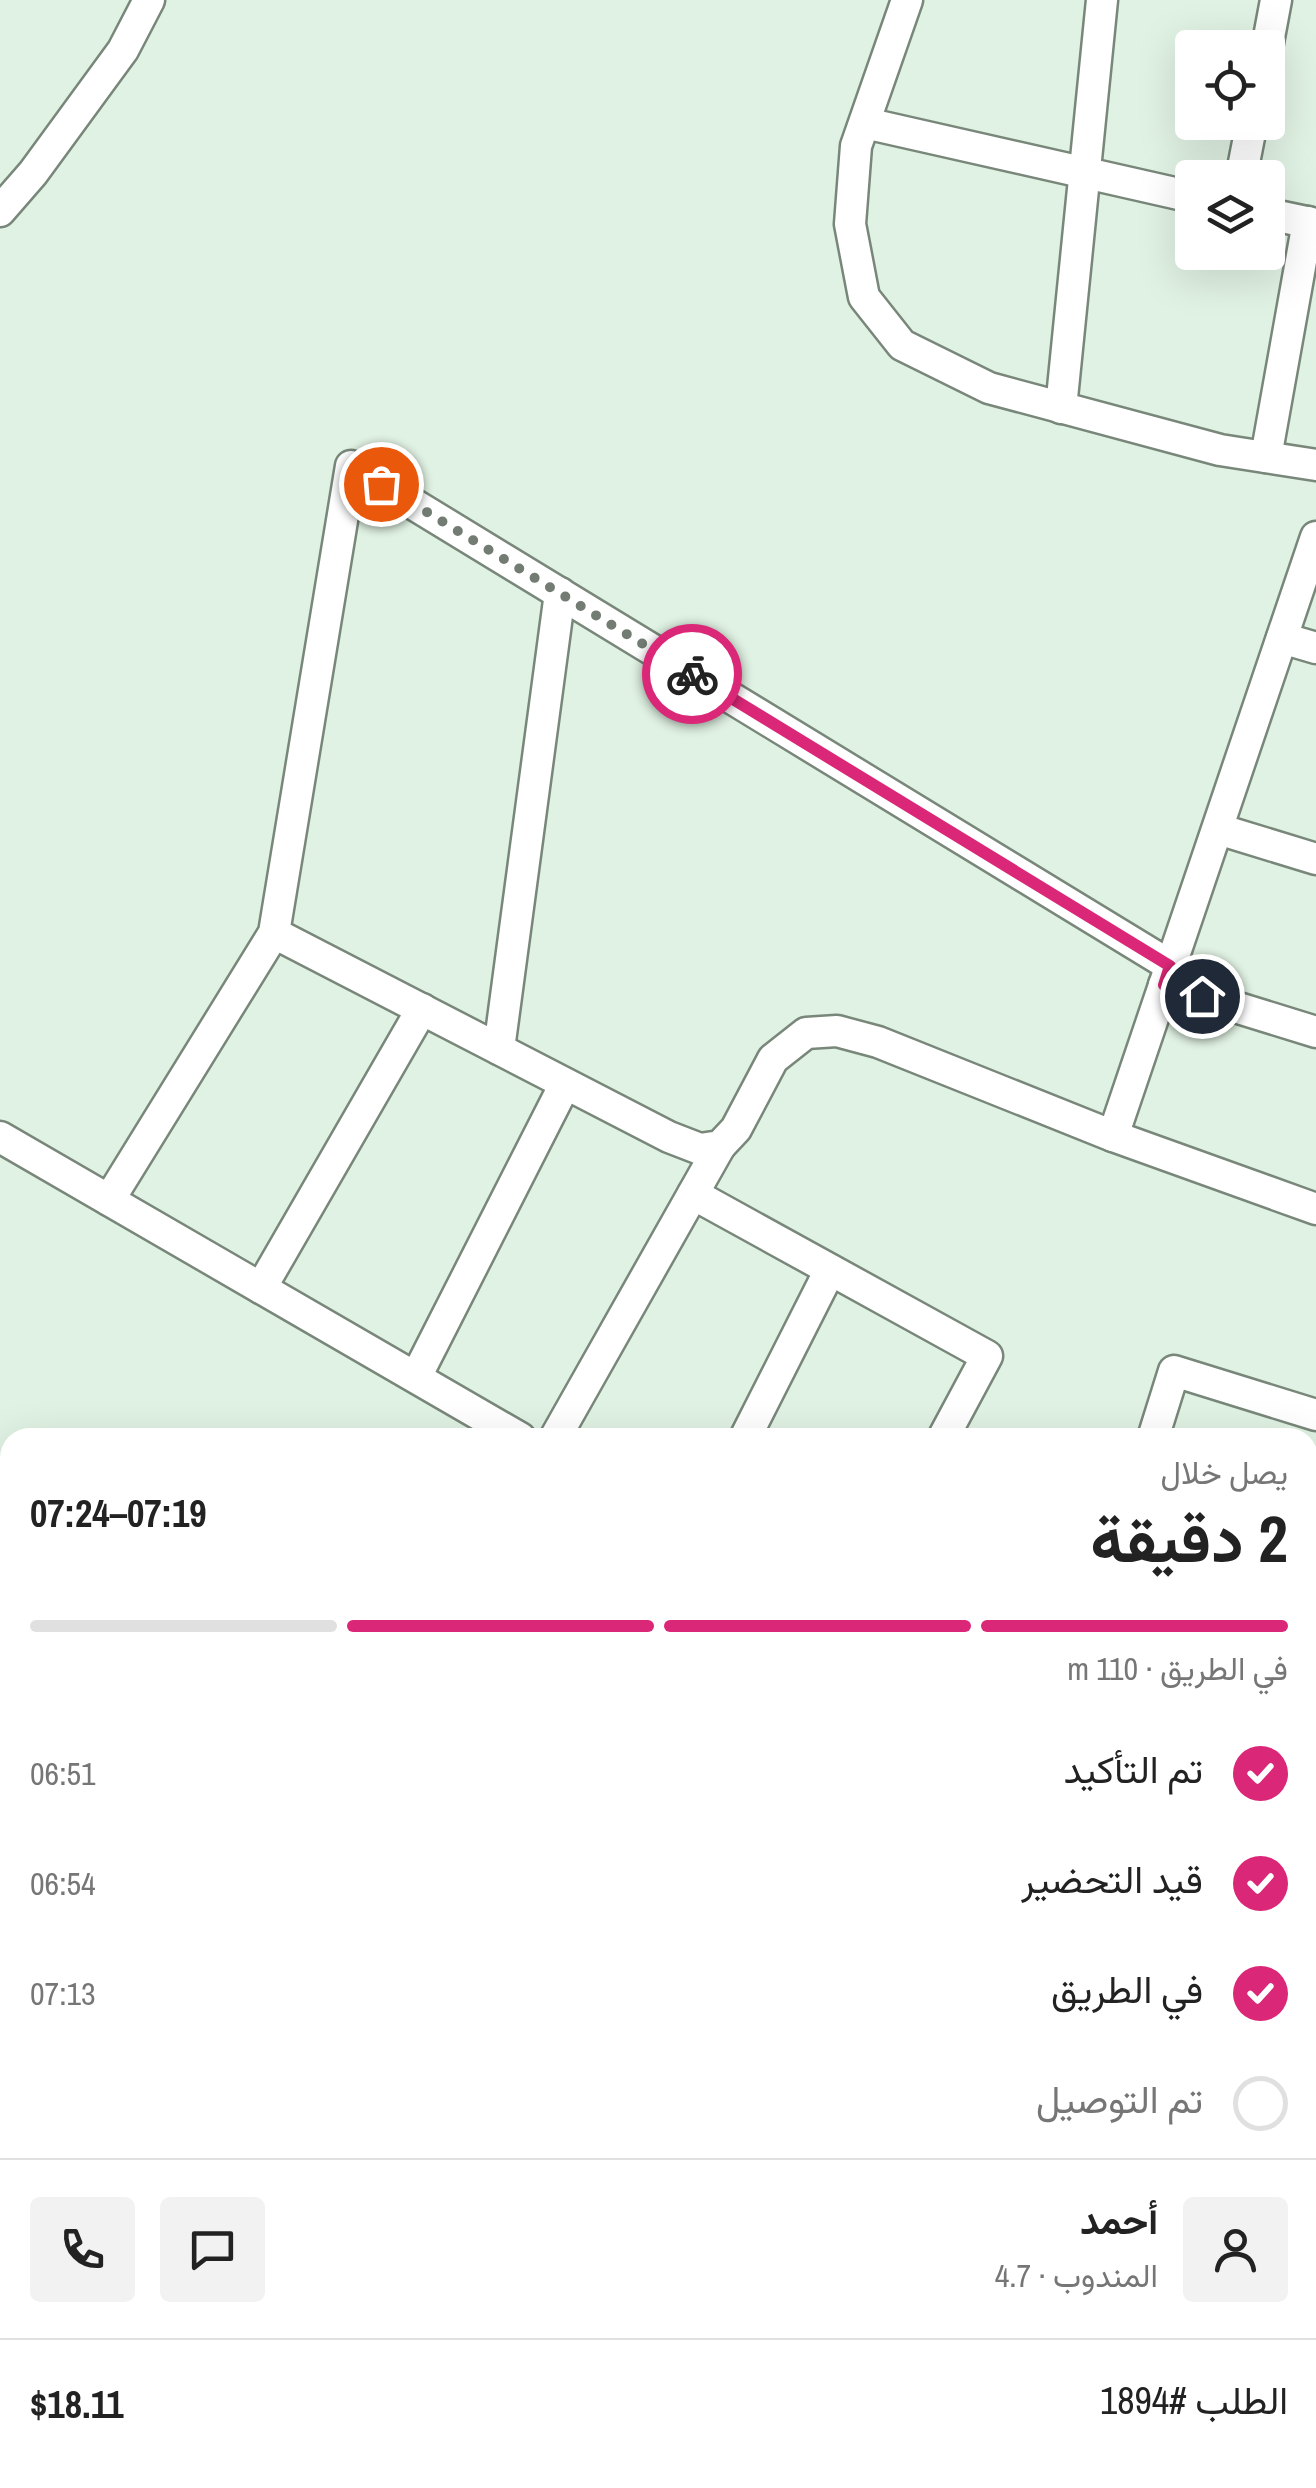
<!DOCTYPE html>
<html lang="ar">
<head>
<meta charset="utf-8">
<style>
  body { margin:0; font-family:"Archivo Narrow",Vazirmatn,sans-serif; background:#f2f2f2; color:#222; direction:rtl; height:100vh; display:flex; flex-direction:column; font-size:38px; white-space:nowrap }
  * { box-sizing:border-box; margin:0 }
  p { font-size:32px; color:#767676 }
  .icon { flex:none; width:55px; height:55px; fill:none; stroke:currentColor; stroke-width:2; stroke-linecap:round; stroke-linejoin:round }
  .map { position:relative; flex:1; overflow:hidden; direction:ltr }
  .sheet { position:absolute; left:0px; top:1428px; width:1318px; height:1062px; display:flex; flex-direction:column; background:#fff; border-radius:30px 30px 0 0; box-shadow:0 10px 40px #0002; direction:rtl }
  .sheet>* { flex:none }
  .controls { position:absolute; left:1175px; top:30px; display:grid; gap:20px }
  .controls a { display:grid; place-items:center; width:110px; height:110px; border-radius:10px; background:#fff; box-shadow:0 10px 40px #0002; font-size:50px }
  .pin { position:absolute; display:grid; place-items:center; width:85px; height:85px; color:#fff; margin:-42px; border:5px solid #fff; border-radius:50%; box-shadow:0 2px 10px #0007 }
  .courier { position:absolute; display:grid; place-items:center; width:100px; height:100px; margin:-50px; border:8px solid #db2777; border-radius:50%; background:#fff; color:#222; box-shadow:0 2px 12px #0007 }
  .summary em { font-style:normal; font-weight:700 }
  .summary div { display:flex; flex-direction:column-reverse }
  .summary { display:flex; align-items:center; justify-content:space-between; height:170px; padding:0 30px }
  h1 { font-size:65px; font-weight:700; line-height:75px }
  .bar { display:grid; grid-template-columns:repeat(4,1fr); gap:15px 10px; align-content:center; height:120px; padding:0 30px }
  .bar i { height:12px; border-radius:8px; background:#e0e0e0 }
  .bar .active { background:#db2777 }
  .bar p { grid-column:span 4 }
  .line { display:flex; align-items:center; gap:25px; padding:0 30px; border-top:2px solid #e0e0e0 }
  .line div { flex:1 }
  .round { display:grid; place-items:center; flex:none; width:105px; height:105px; border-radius:10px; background:#f2f2f2 }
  ol { padding:0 30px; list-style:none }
  li { display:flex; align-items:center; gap:30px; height:110px }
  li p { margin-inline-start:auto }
  li .icon { padding:10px; border-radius:50%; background:#db2777; color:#fff; stroke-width:4 }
  li:last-child { color:#767676 }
  li i { width:55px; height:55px; border:5px solid #e0e0e0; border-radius:50% }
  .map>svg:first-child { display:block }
</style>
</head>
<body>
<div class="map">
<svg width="1316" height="2488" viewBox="0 0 1316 2488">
  <rect width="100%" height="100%" fill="#e0f2e3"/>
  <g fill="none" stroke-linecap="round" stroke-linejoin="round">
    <!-- canal -->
    <g stroke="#aae5b4" stroke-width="40">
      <polyline points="0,1656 10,1662"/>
      <polyline points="1308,2254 1316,2257"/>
      <polyline points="0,2400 10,2405"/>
      <polyline points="173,2480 190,2488"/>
    </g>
    <!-- minor casing -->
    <g stroke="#78877a" stroke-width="35">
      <g id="minor">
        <polyline points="907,0 856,146 850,224 864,297 902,345 989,388 1220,450 1316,465"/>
        <polyline points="1267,48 1276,0"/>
        <polyline points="865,123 1192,197"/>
        <polyline points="1241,178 1252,122"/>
        <polyline points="0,211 33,173 123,50 149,0"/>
        <polyline points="1268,214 1316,224"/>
        <polyline points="1061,408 1102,0"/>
        <polyline points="1266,457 1308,222"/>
        <polyline points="1282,638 1316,648"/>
        <polyline points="1218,829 1316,859"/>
        <polyline points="274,933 669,1137 700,1149 720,1146 736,1129 773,1059 806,1033 837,1031 878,1042 1113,1136 1316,1209"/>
        <polyline points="1164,985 1316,1032"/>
        <polyline points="499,1049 560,593"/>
        <polyline points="1113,1136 1316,537"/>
        <polyline points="0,1137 520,1438"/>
        <polyline points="693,1194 987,1356 943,1438"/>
        <polyline points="109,1200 274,933 351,466 1171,966"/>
        <polyline points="261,1288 422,1009"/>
        <polyline points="416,1377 565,1084"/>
        <polyline points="555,1438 720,1146"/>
        <polyline points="745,1438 830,1270"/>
        <polyline points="1153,1438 1174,1371 1316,1415"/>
        <polyline points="1308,1552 1316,1535"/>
        <polyline points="0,1610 10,1616"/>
        <polyline points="1308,2172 1316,2145"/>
        <polyline points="1308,2203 1316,2206"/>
      </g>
    </g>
    <!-- tertiary casing -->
    <g stroke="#78877a" stroke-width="42">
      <g id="tertiary">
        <polyline points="0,1725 10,1730"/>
        <polyline points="1308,2350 1316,2353"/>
      </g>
    </g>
    <!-- minor -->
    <use href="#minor" stroke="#fff" stroke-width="30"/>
    <!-- tertiary -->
    <use href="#tertiary" stroke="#fff" stroke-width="38"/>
  </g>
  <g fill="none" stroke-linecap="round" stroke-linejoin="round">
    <!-- done -->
    <polyline stroke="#727c73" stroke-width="10" stroke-dasharray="0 18" points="381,484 692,674"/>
    <!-- route -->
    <polyline stroke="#db2777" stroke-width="12" points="692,674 1170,966 1164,985 1202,996"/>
  </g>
</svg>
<div class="controls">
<a><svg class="icon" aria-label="locate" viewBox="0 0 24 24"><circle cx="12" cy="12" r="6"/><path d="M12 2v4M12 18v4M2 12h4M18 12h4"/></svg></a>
<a><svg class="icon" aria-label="layers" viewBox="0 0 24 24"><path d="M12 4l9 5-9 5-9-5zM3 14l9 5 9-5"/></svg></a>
</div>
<div class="pin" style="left:381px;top:484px;background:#ea580c"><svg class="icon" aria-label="bag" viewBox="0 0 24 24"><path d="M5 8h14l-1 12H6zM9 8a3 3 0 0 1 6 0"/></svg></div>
<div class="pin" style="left:1202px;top:996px;background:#1f2937"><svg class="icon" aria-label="home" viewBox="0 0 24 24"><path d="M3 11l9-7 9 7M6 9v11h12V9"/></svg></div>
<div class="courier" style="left:692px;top:674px"><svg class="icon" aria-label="bike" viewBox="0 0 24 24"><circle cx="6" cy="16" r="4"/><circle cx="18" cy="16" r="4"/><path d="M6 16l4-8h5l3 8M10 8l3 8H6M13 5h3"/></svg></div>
<section class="sheet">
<div class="summary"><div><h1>2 دقيقة</h1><p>يصل خلال</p></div><em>07:19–07:24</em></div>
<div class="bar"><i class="active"></i><i class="active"></i><i class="active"></i><i></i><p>في الطريق · 110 m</p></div>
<ol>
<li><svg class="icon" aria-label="check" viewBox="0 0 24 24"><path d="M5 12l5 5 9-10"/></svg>تم التأكيد<p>06:51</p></li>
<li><svg class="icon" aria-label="check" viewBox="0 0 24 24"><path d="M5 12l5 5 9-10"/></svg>قيد التحضير<p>06:54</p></li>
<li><svg class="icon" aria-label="check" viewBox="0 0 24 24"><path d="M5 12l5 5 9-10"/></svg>في الطريق<p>07:13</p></li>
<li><i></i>تم التوصيل</li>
</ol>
<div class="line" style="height:180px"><a class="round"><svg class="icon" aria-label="person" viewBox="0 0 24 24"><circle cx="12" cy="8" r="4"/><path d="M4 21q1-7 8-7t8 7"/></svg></a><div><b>أحمد</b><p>المندوب · 4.7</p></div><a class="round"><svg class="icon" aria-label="chat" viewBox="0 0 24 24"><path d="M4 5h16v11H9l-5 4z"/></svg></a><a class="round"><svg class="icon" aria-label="phone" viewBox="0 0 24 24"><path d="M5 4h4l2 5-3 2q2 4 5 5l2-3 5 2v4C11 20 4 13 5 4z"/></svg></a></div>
<div class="line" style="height:130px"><div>الطلب #1894</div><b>$18.11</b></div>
</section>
</div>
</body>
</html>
